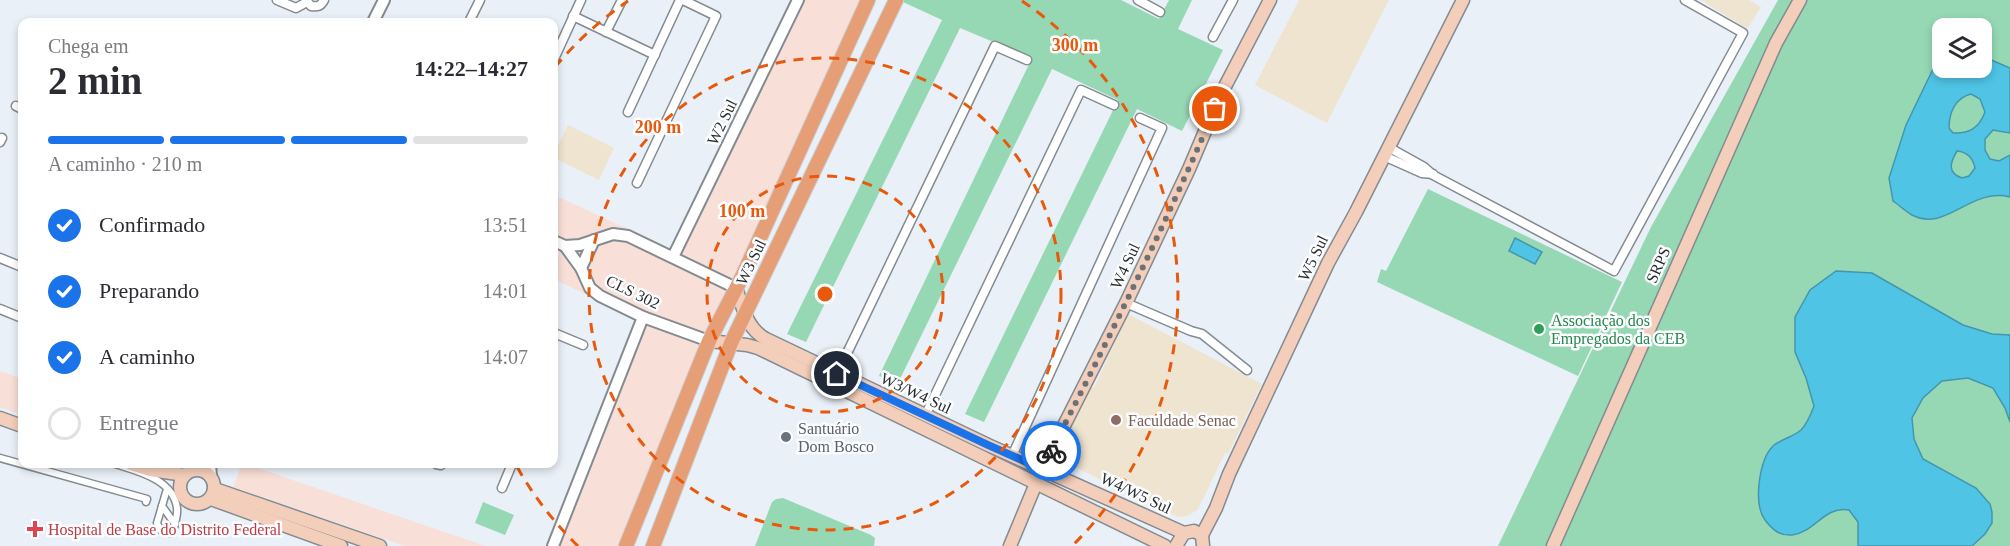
<!DOCTYPE html>
<html lang="pt">
<head>
<meta charset="utf-8">
<style>
  body { margin:0; font-family:Georgia,serif; background:#f2f2f3; color:#2b2b33; height:100vh; display:flex; flex-direction:column; font-size:22px; white-space:nowrap }
  * { box-sizing:border-box; margin:0 }
  p { font-size:20px; color:#7c7c81 }
  .icon { flex:none; width:33px; height:33px; fill:none; stroke:currentColor; stroke-width:2; stroke-linecap:round; stroke-linejoin:round }
  .map { position:relative; flex:1; overflow:hidden }
  .panel { position:absolute; left:18px; top:18px; width:540px; height:450px; display:flex; flex-direction:column; background:#fff; border-radius:12px; box-shadow:0 3px 9px #0003 }
  .panel>* { flex:none }
  .controls { position:absolute; left:1932px; top:18px; display:grid; gap:12px }
  .controls a { display:grid; place-items:center; width:60px; height:60px; border-radius:12px; background:#fff; box-shadow:0 3px 9px #0003; font-size:30px }
  .pin { position:absolute; display:grid; place-items:center; width:51px; height:51px; color:#fff; margin:-26px; border:3px solid #fff; border-radius:50%; box-shadow:0 2px 6px #0007 }
  .courier { position:absolute; display:grid; place-items:center; width:60px; height:60px; margin:-30px; border:4px solid #1a73e8; border-radius:50%; background:#fff; color:#222; box-shadow:0 2px 8px #0007 }
  .overview em { font-style:normal; font-weight:700 }
  .overview div { display:flex; flex-direction:column-reverse }
  .overview { display:flex; align-items:center; justify-content:space-between; height:102px; padding:0 30px }
  h1 { font-size:39px; font-weight:700; line-height:45px }
  .bar { display:grid; grid-template-columns:repeat(4,1fr); gap:9px 6px; align-content:center; height:72px; padding:0 30px }
  .bar i { height:8px; border-radius:4px; background:#e1e1e2 }
  .bar .active { background:#1a73e8 }
  .bar p { grid-column:span 4 }
  ol { padding:0 30px; list-style:none }
  li { display:flex; align-items:center; gap:18px; height:66px }
  li p { margin-inline-start:auto }
  li .icon { padding:6px; border-radius:50%; background:#1a73e8; color:#fff; stroke-width:4 }
  li:last-child { color:#7c7c81 }
  li i { width:33px; height:33px; border:3px solid #e1e1e2; border-radius:50% }
  .map>svg:first-child { display:block }
</style>
</head>
<body>
<div class="map">
<svg width="2010" height="546" viewBox="0 0 2010 546">
  <rect width="100%" height="100%" fill="#e9f0f7"/>
  <!-- commercial -->
  <g fill="#f8dfd7">
    <polygon points="804,0 861,0 618,546 561,546 558,544 648,324 554,279 554,195 680,253"/>
    <polygon points="0,371 22,379 22,415 0,407"/>
    <polygon points="242,464 246,464 485,546 405,546 233,487"/>
  </g>
  <!-- education -->
  <g fill="#efe4cf">
    <polygon points="1299,0 1389,0 1327,123 1255,85"/>
    <polygon points="1701,0 1749,0 1761,7 1747,29"/>
    <polygon points="568,125 614,148 599,180 554,158 554,154"/>
    <polygon points="1128,314 1262,384 1228,454 1225,453 1201,503 1197,510 1189,515 1182,517 1175,516 1111,485 1058,458 1057,455 1090,386 1094,388"/>
  </g>
  <!-- green -->
  <g fill="#96d8b4" fill-rule="evenodd">
    <polygon points="904,0 1121,0 1159,19 1169,0 1192,0 1178,29 1223,50 1182,131 1137,109 984,422 965,414 1118,100 1052,69 898,383 879,376 1032,58 960,28 806,342 787,334 942,20 903,2"/>
    <path d="M1778 0H2010V546H1498L1651 227ZM1942 28H1982V68H1942Z"/>
    <polygon points="1428,189 1622,282 1578,376 1377,282 1381,269 1386,271"/>
    <polygon points="783,498 871,535 875,538 874,546 755,546 772,502 776,499"/>
    <polygon points="483,502 514,515 505,535 475,523"/>
  </g>
  <!-- water -->
  <g fill="#4fc4e5" stroke="#4496ae" stroke-width="1.5" fill-rule="evenodd">
    <path d="M1982 56 2010 68V133L1993 130 1985 139V150L1990 159 1999 161 2010 155V197C1970 187 1946 233 1912 215 1905 211 1899 205 1893 201L1889 178 1906 125 1934 67 1942 59V68H1982ZM1971 94 1980 99 1985 112C1979 128 1969 134 1953 133L1949 128C1949 113 1955 98 1971 94ZM1957 151C1968 152 1973 158 1975 168L1969 176 1962 178C1947 173 1950 163 1957 151Z"/>
    <polygon points="1515,238 1542,252 1535,264 1509,251"/>
    <path d="M1836 271 1872 273 1963 325 1992 334 2010 335V422L2005 408 1993 388 1968 378 1942 381 1923 398 1912 418 1914 439 1923 459 1976 488 1990 504 1992 512V523L1985 534 1972 546H1858V522L1849 510C1825 505 1814 533 1792 535 1779 536 1772 529 1765 520 1753 504 1759 460 1773 446 1781 439 1793 437 1801 430 1807 424 1811 414 1814 406L1806 378 1795 352V317L1810 290Z"/>
  </g>
  <g fill="none" stroke-linecap="round" stroke-linejoin="round">
    <!-- pedestrian casing -->
    <g stroke="#848b90" stroke-width="9">
      <g id="pedestrian">
        <polyline points="0,458 147,499 146,502"/>
        <path d="M115 464C137 471 173 479 177 508 178 515 175 523 173 531L169 533 160 530 157 523 167 489"/>
        <polyline points="162,506 175,524"/>
      </g>
    </g>
    <!-- minor casing -->
    <g stroke="#848b90" stroke-width="11">
      <g id="minor">
        <polyline points="277,0 296,8 307,2"/>
        <path d="M306 0 311 6C318 7 321 6 324 0"/>
        <polyline points="1138,0 1160,12"/>
        <polyline points="573,16 655,55"/>
        <polyline points="469,22 480,0"/>
        <polyline points="606,32 622,0"/>
        <polyline points="1213,37 1233,0"/>
        <polyline points="554,59 581,0"/>
        <polyline points="16,106 22,109"/>
        <polyline points="628,112 680,0"/>
        <polyline points="0,142 2,138"/>
        <polyline points="1388,147 1424,167 1433,175 1614,271 1743,33 1685,0"/>
        <polyline points="1384,156 1422,173 1433,174"/>
        <polyline points="637,183 716,16 683,0"/>
        <polyline points="0,258 22,267"/>
        <polyline points="1126,303 1191,331 1202,334 1247,370"/>
        <polyline points="0,309 22,318"/>
        <polyline points="554,333 583,345"/>
        <polyline points="837,374 995,46 1027,60"/>
        <polyline points="925,416 1081,90 1114,105"/>
        <polyline points="1012,456 1162,128 1140,118"/>
        <polyline points="436,464 441,465"/>
        <polyline points="502,488 512,464"/>
      </g>
    </g>
    <!-- tertiary casing -->
    <g stroke="#848b90" stroke-width="14">
      <g id="tertiary">
        <polyline points="373,22 384,0"/>
        <polyline points="554,241 565,246 580,245 613,234 628,236 736,288"/>
        <polyline points="565,246 581,268 590,288 600,296 643,317 709,341"/>
        <polyline points="673,257 798,0"/>
        <polyline points="581,268 594,240"/>
        <polyline points="210,464 211,476"/>
        <polyline points="191,471 197,464"/>
        <polyline points="553,546 643,317"/>
      </g>
    </g>
    <!-- secondary casing -->
    <g stroke="#848b90" stroke-width="15">
      <g id="secondary">
        <path d="M736 288C743 308 747 329 766 339L988 445 1184 533"/>
        <polyline points="709,341 747,345 758,348 1165,546"/>
        <polyline points="0,418 22,426"/>
        <polyline points="131,464 150,470 185,475"/>
        <circle cx="197" cy="487" r="17"/>
        <polyline points="215,489 380,546"/>
        <polyline points="211,499 341,546"/>
        <polyline points="1202,535 1216,508 1229,474 1328,263 1356,212 1463,0"/>
        <polyline points="1010,546 1042,469 1126,303 1189,169 1220,96 1270,0"/>
        <polyline points="1176,546 1184,533 1194,531 1202,535 1203,546"/>
        <polyline points="1553,546 1776,43 1800,0"/>
      </g>
    </g>
    <!-- primary casing -->
    <g stroke="#cccccd" stroke-width="16">
      <g id="primary">
        <polyline points="626,546 709,341 743,275 868,0"/>
        <polyline points="653,546 731,343 896,0"/>
      </g>
    </g>
    <!-- pedestrian -->
    <use href="#pedestrian" stroke="#fff" stroke-width="6"/>
    <!-- minor -->
    <use href="#minor" stroke="#fff" stroke-width="8"/>
    <!-- tertiary -->
    <use href="#tertiary" stroke="#fff" stroke-width="10"/>
    <!-- secondary -->
    <use href="#secondary" stroke="#f3cebb" stroke-width="12"/>
    <!-- primary -->
    <use href="#primary" stroke="#e69e77" stroke-width="14"/>
  </g>
  <g fill="none" stroke-linecap="round" stroke-linejoin="round">
    <!-- done -->
    <path stroke="#6c7174" stroke-width="6" stroke-dasharray="0 10.8" d="M1051 451C1109 339 1165 225 1215 109"/>
    <!-- route -->
    <polyline stroke="#1a73e8" stroke-width="8" points="837,374 988,445 1042,469 1051,451"/>
  </g>
  <!-- distance rings -->
  <g fill="none" stroke="#e8590c" stroke-width="3" stroke-dasharray="10 8">
    <circle cx="825" cy="294" r="118"/>
    <circle cx="825" cy="294" r="236"/>
    <path d="M578 546A353 353 0 0 1 516 465M555 67A353 353 0 0 1 628 1M1022 1A353 353 0 0 1 1072 546"/>
  </g>
  <!-- markers -->
  <circle fill="#2e9e5b" stroke="#fbfdfe" stroke-width="2" cx="1539" cy="329" r="6"/>
  <circle fill="#8d6e63" stroke="#fbfdfe" stroke-width="2" cx="1116" cy="420" r="6"/>
  <circle fill="#6b7280" stroke="#fbfdfe" stroke-width="2" cx="786" cy="437" r="6"/>
  <path fill="#e0444e" stroke="#fbfdfe" stroke-width="2" d="M32 520h6v6h6v6h-6v6h-6v-6h-6v-6h6z"/>
  <g text-anchor="middle" dominant-baseline="central" stroke-width="5" stroke-linejoin="round" paint-order="stroke">
    <!-- street labels -->
    <g font-size="16" fill="#292c2e" stroke="#fbfdfe">
      <text transform="translate(722 122) rotate(-64)">W2 Sul</text>
      <text transform="translate(1313 258) rotate(-64)">W5 Sul</text>
      <text transform="translate(751 262) rotate(-64)">W3 Sul</text>
      <text transform="translate(1658 265) rotate(-66)">SRPS</text>
      <text transform="translate(1125 266) rotate(-65)">W4 Sul</text>
      <text transform="translate(633 292) rotate(26)">CLS 302</text>
      <text transform="translate(916 393) rotate(25)">W3/W4 Sul</text>
      <text transform="translate(1136 493) rotate(25)">W4/W5 Sul</text>
    </g>
    <!-- leisure labels -->
    <g font-size="16" fill="#27864d" stroke="#fbfdfe" text-anchor="start">
      <text x="1551" y="320">Associação dos<tspan x="1551" dy="18">Empregados da CEB</tspan></text>
    </g>
    <!-- education labels -->
    <g font-size="16" fill="#785e54" stroke="#fbfdfe" text-anchor="start">
      <text x="1128" y="420">Faculdade Senac</text>
    </g>
    <!-- worship labels -->
    <g font-size="16" fill="#5b616d" stroke="#fbfdfe" text-anchor="start">
      <text x="798" y="428">Santuário<tspan x="798" dy="18">Dom Bosco</tspan></text>
    </g>
    <!-- health labels -->
    <g font-size="16" fill="#be3a42" stroke="#fbfdfe" text-anchor="start">
      <text x="48" y="529">Hospital de Base do Distrito Federal</text>
    </g>
  </g>
  <circle cx="825" cy="294" r="9" fill="#e8590c" stroke="#fbfdfe" stroke-width="3"/>
  <g font-size="18" text-anchor="middle" font-weight="bold" fill="#e8590c" stroke="#fbfdfe" stroke-width="5" stroke-linejoin="round" paint-order="stroke">
    <text x="1075" y="51">300 m</text>
    <text x="658" y="133">200 m</text>
    <text x="742" y="217">100 m</text>
  </g>
</svg>
<div class="controls">
<a><svg class="icon" aria-label="layers" viewBox="0 0 24 24"><path d="M12 4l9 5-9 5-9-5zM3 14l9 5 9-5"/></svg></a>
</div>
<div class="pin" style="left:1215px;top:109px;background:#ea580c"><svg class="icon" aria-label="bag" viewBox="0 0 24 24"><path d="M5 8h14l-1 12H6zM9 8a3 3 0 0 1 6 0"/></svg></div>
<div class="pin" style="left:837px;top:374px;background:#1f2937"><svg class="icon" aria-label="home" viewBox="0 0 24 24"><path d="M3 11l9-7 9 7M6 9v11h12V9"/></svg></div>
<div class="courier" style="left:1051px;top:451px"><svg class="icon" aria-label="bike" viewBox="0 0 24 24"><circle cx="6" cy="16" r="4"/><circle cx="18" cy="16" r="4"/><path d="M6 16l4-8h5l3 8M10 8l3 8H6M13 5h3"/></svg></div>
<section class="panel">
<div class="overview"><div><h1>2 min</h1><p>Chega em</p></div><em>14:22–14:27</em></div>
<div class="bar"><i class="active"></i><i class="active"></i><i class="active"></i><i></i><p>A caminho · 210 m</p></div>
<ol>
<li><svg class="icon" aria-label="check" viewBox="0 0 24 24"><path d="M5 12l5 5 9-10"/></svg>Confirmado<p>13:51</p></li>
<li><svg class="icon" aria-label="check" viewBox="0 0 24 24"><path d="M5 12l5 5 9-10"/></svg>Preparando<p>14:01</p></li>
<li><svg class="icon" aria-label="check" viewBox="0 0 24 24"><path d="M5 12l5 5 9-10"/></svg>A caminho<p>14:07</p></li>
<li><i></i>Entregue</li>
</ol>
</section>
</div>
</body>
</html>
